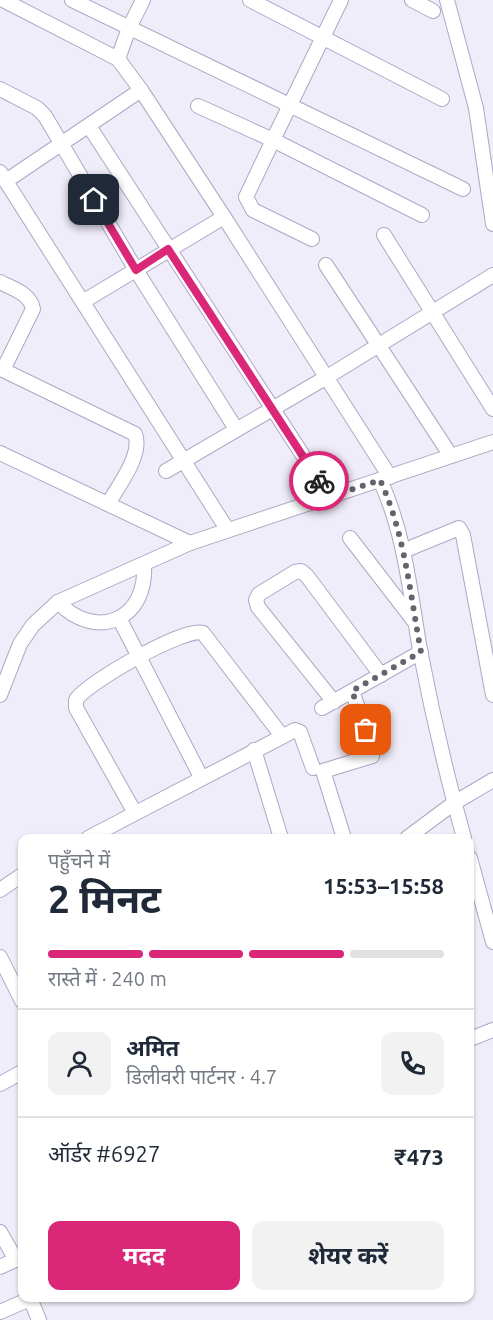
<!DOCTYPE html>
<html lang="hi">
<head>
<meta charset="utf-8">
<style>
  body { margin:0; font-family:Ubuntu,"Noto Sans Devanagari",sans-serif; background:#f2f2f3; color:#1f2937; height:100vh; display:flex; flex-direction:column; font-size:22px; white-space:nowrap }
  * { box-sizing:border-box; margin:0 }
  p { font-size:20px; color:#747a83 }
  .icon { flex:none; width:33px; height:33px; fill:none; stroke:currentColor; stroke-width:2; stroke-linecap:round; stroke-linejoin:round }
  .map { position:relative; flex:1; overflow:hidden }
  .sheet { position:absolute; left:18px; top:834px; width:456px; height:468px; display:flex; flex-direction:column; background:#fff; border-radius:12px; box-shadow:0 2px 4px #0004 }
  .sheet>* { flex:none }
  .pin { position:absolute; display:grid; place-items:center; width:51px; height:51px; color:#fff; margin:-26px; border-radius:12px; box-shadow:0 3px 9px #0006 }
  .courier { position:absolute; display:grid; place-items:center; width:60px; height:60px; margin:-30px; border:4px solid #db2777; border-radius:50%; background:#fff; color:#222; box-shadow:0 2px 8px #0007 }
  .summary em { font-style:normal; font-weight:700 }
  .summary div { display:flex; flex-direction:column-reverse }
  .summary { display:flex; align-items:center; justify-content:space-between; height:102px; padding:0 30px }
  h1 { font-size:39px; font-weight:700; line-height:45px }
  .bar { display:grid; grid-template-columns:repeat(4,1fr); gap:9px 6px; align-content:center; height:72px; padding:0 30px }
  .bar i { height:8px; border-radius:4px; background:#e0e1e3 }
  .bar .selected { background:#db2777 }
  .bar p { grid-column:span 4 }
  .line { display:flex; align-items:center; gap:15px; padding:0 30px; border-top:2px solid #e0e1e3 }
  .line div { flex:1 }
  .round { display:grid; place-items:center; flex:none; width:63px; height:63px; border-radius:12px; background:#f2f2f3 }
  .action { display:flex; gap:12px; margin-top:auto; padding:12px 30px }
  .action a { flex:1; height:69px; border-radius:12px; background:#db2777; color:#fff; font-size:24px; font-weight:700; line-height:69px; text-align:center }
  .action a+a { background:#f2f2f3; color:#1f2937 }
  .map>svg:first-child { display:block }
</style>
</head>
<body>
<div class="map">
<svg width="493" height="1320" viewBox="0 0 493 1320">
  <rect width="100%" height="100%" fill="#f0edfa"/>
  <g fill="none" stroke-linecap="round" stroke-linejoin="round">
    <!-- minor casing -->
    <g stroke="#b0a6c5" stroke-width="16">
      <g id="minor">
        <polyline points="3,0 118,59 141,90 224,217 390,477"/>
        <polyline points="72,0 463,189"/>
        <polyline points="250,0 442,99"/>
        <polyline points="341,0 273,140 422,215"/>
        <polyline points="412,0 433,11"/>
        <polyline points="447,0 476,108 493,224"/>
        <polyline points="118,59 129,28 143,0"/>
        <polyline points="0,89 37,108 45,116 136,270 236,429"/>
        <polyline points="198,106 273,140 246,197 253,210 312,239"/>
        <polyline points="89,126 330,497"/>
        <polyline points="0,172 227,529"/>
        <polyline points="6,181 141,90"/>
        <polyline points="384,235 493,409"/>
        <polyline points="326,265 451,456"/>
        <path d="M0 282C13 289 30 293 33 309L3 370 135 434C143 455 118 486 108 504"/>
        <polyline points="84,301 224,217"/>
        <polyline points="0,453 190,543 58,602 33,625 20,644 0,695"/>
        <polyline points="166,471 327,377 493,275"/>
        <path d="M380 480C405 534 410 592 420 650 432 713 447 777 464 838"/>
        <polyline points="350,538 414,621"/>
        <polyline points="190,543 493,442"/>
        <polyline points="403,551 459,528 463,535 493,695"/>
        <path d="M58 602C96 642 148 620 144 564"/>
        <polyline points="119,618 201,777"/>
        <polyline points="334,702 258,607 256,600 259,594 295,572 301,571 307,576 381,675"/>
        <polyline points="322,708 421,652"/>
        <polyline points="254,750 281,838"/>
        <path d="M135 813 76 708V700C86 683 186 626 203 633L282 736"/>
        <polyline points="88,838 295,730 300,732 313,768"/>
        <polyline points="344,838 323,771 372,756 373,750 352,691"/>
        <polyline points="407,838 454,803 493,780"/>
        <polyline points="470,858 493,942"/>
        <polyline points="0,890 22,875"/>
        <polyline points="0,957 22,1001"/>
        <polyline points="470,1039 493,1030"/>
        <polyline points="0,1084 22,1072"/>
        <polyline points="0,1232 16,1260"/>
        <polyline points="0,1267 22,1257"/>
        <polyline points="30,1298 39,1320"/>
        <polyline points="0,1312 32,1298"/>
      </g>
    </g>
    <!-- minor -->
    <use href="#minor" stroke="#fff" stroke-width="14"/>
  </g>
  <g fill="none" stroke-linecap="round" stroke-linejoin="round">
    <!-- done -->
    <path stroke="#66636e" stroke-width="6" stroke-dasharray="0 10.8" d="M319 481 330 497 380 480C405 534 410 594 421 652L352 691 366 730"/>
    <!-- route -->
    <polyline stroke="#db2777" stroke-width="8" points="94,200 136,270 168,249 319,481"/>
  </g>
</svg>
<div class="pin" style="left:366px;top:730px;background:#ea580c"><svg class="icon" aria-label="bag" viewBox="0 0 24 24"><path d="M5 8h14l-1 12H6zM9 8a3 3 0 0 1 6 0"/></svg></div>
<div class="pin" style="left:94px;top:200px;background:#1f2937"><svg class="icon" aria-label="home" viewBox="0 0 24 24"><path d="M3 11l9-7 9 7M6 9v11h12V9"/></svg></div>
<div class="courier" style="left:319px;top:481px"><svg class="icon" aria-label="bike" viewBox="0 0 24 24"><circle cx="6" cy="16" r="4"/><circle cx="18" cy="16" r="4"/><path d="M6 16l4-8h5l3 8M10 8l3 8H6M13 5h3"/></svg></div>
<section class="sheet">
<div class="summary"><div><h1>2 मिनट</h1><p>पहुँचने में</p></div><em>15:53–15:58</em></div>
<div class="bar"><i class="selected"></i><i class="selected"></i><i class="selected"></i><i></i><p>रास्ते में · 240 m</p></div>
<div class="line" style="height:108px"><a class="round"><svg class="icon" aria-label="person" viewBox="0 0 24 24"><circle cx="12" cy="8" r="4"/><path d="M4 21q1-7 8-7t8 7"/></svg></a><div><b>अमित</b><p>डिलीवरी पार्टनर · 4.7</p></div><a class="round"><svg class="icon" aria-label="phone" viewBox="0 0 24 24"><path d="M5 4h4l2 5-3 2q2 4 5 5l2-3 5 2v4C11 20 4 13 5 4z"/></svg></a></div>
<div class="line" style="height:78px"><div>ऑर्डर #6927</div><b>₹473</b></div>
<div class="action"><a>मदद</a><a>शेयर करें</a></div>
</section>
</div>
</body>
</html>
